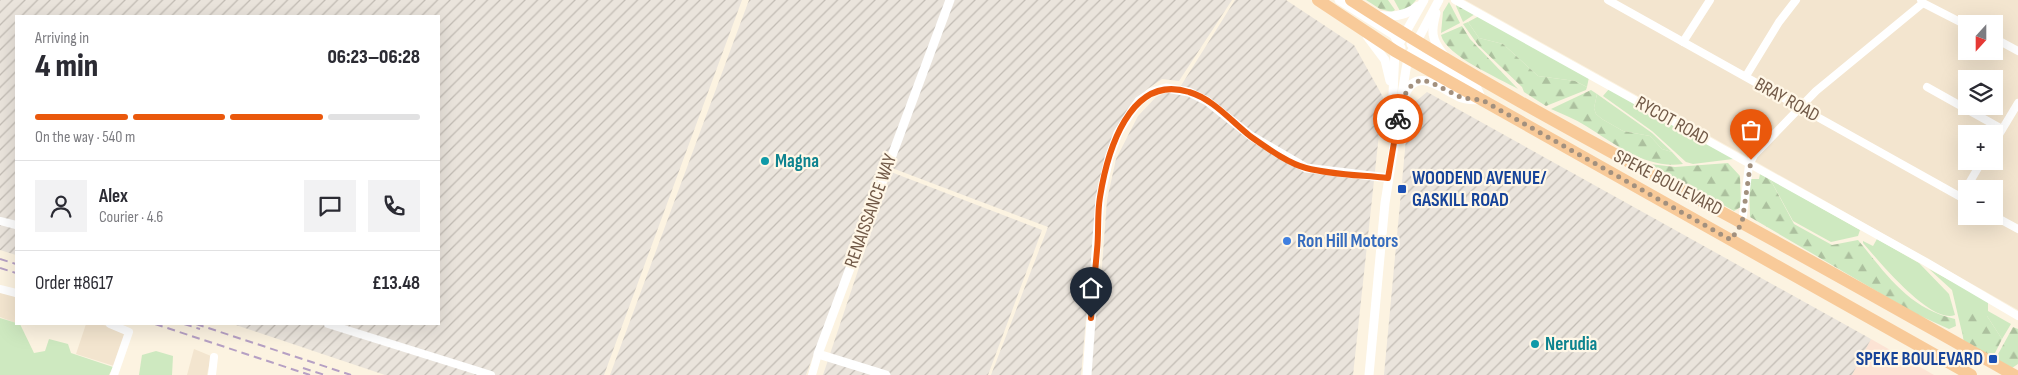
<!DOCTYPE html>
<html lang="en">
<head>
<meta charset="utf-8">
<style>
  body { margin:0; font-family:"Sofia Sans Condensed",sans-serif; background:#f2f2f3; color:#2b2b33; height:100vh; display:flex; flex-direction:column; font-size:19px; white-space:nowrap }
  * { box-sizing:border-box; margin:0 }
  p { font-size:16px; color:#7c7c81 }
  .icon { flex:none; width:28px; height:28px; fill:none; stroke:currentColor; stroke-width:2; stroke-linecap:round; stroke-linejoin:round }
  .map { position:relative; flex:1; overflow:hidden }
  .side { position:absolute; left:15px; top:15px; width:425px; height:310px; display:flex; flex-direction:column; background:#fff; border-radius:0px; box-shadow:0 5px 20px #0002 }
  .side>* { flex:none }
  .needle { width:32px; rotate:201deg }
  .controls { position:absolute; left:1958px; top:15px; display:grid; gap:10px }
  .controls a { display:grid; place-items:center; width:45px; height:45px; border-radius:0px; background:#fff; box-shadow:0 5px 20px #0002; font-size:25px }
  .pin { position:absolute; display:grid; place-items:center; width:42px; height:42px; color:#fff; margin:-51px -21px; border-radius:50% 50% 50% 0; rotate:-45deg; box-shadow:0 0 5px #0007 }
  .pin .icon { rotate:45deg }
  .courier { position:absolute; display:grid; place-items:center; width:50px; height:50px; margin:-25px; border:4px solid #ea580c; border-radius:50%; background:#fff; color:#222; box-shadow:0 1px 6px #0007 }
  .overview em { font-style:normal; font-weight:800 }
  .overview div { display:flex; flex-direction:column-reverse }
  .overview { display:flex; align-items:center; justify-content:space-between; height:85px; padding:0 20px }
  h1 { font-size:32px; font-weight:800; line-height:38px }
  .bar { display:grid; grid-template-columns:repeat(4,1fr); gap:8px 5px; align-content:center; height:60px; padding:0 20px }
  .bar i { height:6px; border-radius:4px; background:#e1e1e2 }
  .bar .active { background:#ea580c }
  .bar p { grid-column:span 4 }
  .line { display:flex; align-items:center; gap:12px; padding:0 20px; border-top:1px solid #e1e1e2 }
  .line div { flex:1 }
  .round { display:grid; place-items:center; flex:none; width:52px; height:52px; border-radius:0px; background:#f2f2f3 }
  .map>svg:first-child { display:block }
</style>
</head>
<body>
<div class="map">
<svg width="2018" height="375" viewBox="0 0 2018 375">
  <defs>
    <pattern id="industrial-furrows" width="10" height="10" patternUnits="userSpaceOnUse" patternTransform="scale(1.25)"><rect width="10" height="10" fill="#eae4dc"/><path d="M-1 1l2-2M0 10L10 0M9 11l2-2" fill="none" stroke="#c2bcb4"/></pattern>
    <pattern id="forest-firs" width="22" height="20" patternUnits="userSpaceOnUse" patternTransform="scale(1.25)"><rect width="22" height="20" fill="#cee9c0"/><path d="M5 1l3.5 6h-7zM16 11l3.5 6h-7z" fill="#acc09e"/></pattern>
  </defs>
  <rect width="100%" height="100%" fill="#fcf3e1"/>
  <!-- residential -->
  <g fill="#f3e5cf" fill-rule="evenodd">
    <path d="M1465 0H2018V310L1751 159ZM1966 24H1994V51H1966ZM1966 79H1994V106H1966ZM1966 134H1994V161H1966ZM1966 189H1994V216H1966Z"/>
    <polygon points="0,285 16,290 16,323 0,317"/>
    <polygon points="86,324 100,324 126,332 114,366 76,354"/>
    <polygon points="194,349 211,356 207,375 187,375"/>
  </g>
  <!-- commercial -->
  <polygon fill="#fce3d4" points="1871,339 1934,375 1852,375"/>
  <!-- industrial -->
  <g fill="url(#industrial-furrows)">
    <polygon points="0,0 742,0 604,375 385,375 233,324 439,324 439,16 16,16 16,255 0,250"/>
    <polygon points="749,0 1232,0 1179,81 1162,79 1146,90 1129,111 1114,138 1098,183 1081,375 991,375 1048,227 884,165 806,375 610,375"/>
    <polygon points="1235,0 1286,0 1354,45 1383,97 1353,375 1086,375 1100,293 1107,200 1116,159 1138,116 1156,97 1167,92 1177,92"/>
    <polygon points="1427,92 1871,339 1852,375 1384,375 1409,107"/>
    <polygon points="891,172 1042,230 988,375 823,375"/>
  </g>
  <!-- green -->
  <g fill="#cee9c0">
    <polygon points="1479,16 1589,77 1587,87 1575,81 1538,76 1503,44 1479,38 1468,22"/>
    <polygon points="1609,89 1733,158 1733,159 1693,164 1686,162 1652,131 1603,96"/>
    <polygon points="1597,94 1652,133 1672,152 1662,149 1650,136 1623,131 1602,119 1596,114 1594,108"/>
    <polygon points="1770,179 1860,230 1858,236 1831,242 1793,221"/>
    <path d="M1877 239 1919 263 1949 294 1955 315C1931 325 1877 259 1863 243V241L1873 246Z"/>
    <polygon points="1929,269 1988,301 1988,311 2011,324 2002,339 1987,316 1964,341 1952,290"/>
    <polygon points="0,318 20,324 34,353 45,351 49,339 68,344 71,353 113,367 109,375 0,375"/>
    <polygon points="156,351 173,356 172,375 139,375 142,355"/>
  </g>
  <!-- forest -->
  <g fill="url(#forest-firs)">
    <polygon points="1366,0 1388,0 1395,10 1392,12 1380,9"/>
    <polygon points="1394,0 1416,0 1409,8 1400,11"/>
    <polygon points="1449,2 1460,23 1441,33 1443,12"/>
    <polygon points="1457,3 1475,14 1463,22 1456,6"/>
    <polygon points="1468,22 1479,38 1503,44 1538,76 1575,81 1587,87 1586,90 1546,106 1524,92 1522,87 1478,45 1463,24"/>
    <path d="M1462 26 1470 39 1518 89C1499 78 1446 56 1441 35Z"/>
    <path d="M1591 90 1597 94 1594 108 1596 114 1602 119 1623 131 1650 136 1662 149 1672 152 1683 164C1646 169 1616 145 1586 126 1575 119 1562 114 1551 109Z"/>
    <polygon points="1728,163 1740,176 1741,207 1734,211 1650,164 1675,167"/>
    <path d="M1760 174 1770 179 1794 224 1832 245 1858 240C1887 275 1908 308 1955 319L1956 326 1949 329 1914 313 1750 217 1749 179H1759Z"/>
    <polygon points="1974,306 1987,316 2002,339 1995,353 1987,354 1964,341 1960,318 1966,309"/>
    <polygon points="2013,327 2018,329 2018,364 2012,368 1998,360 1997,356"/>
  </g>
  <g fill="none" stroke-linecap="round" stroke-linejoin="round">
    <!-- minor -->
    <g stroke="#fff" stroke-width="8">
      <polyline points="1455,0 1926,262 2018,316"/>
      <polyline points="1608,0 1966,200"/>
      <polyline points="1923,3 1966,25"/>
      <polyline points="1994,38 2018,51"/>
      <polyline points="1683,42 1710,0"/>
      <polyline points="1746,76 1779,22 1796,0"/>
      <polyline points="1927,87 2002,129"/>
      <polyline points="1994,143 2018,103"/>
      <polyline points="1961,197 1982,161"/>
      <polyline points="1994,216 2018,229"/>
      <polyline points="0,221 16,225"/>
      <polyline points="1742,223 1749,165 1754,155 1816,91 1923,3 1921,0"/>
      <polyline points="0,289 16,293"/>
      <polyline points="110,324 129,332 114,375"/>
      <polyline points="328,324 491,375"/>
      <polyline points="212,375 214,357"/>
      <polyline points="812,375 818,354"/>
    </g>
    <!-- tertiary -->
    <g stroke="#fff" stroke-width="9">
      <polyline points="1339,0 1394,35 1401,48"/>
      <path d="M1436 13C1431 31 1431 39 1443 54"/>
      <path d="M1377 15C1393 18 1406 16 1418 6"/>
      <polyline points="1367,36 1385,60 1390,81"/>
      <path d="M1405 95C1417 64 1443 91 1462 98 1468 100 1476 100 1482 100L1476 86 1419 55 1411 44"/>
      <polyline points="1391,136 1395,51 1424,0"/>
      <polyline points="886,375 818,354 950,0"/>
      <polyline points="1087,375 1100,198 1109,158 1118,133 1131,112 1139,101 1152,92 1166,88 1189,92 1207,101 1251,136 1306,168 1388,178"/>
      <polyline points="1369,375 1385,203 1406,69 1408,58 1439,0"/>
    </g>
    <!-- trunk -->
    <g stroke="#f8ca99" stroke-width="12">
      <polyline points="1318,0 1395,51 1971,375"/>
      <path d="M1351 0C1476 81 1609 151 1740 222 1832 272 1923 324 2014 375"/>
    </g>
    <!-- rail -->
    <g stroke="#b6a0c4" stroke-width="2" stroke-dasharray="8 5" stroke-linecap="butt">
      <polyline points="0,259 16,264"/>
      <polyline points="0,268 16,273"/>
      <polyline points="155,324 310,375"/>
      <polyline points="184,324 200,329"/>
      <polyline points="196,324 351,375"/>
      <polyline points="303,368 325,375"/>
    </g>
  </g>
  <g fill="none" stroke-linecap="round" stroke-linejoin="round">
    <!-- done -->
    <polyline stroke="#a2907e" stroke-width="5" stroke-dasharray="0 9" points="1398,119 1407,89 1420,80 1430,82 1462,98 1482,100 1731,240 1742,223 1751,160"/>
    <!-- route -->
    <path stroke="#ea580c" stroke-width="6" d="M1091 318C1093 295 1095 273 1097 250 1099 233 1097 214 1100 197 1107 153 1129 73 1189 92 1213 99 1231 121 1250 136 1266 147 1287 163 1306 168 1333 175 1361 175 1388 178L1398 119"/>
  </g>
  <!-- markers -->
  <g fill="#0f9aa8" stroke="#fff7e7" stroke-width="2">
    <circle cx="765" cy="161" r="5"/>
    <circle cx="1535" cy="344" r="5"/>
  </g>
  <g fill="#1a4fb4" stroke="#fff7e7" stroke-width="2">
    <rect x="1397" y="184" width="10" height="10" rx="2.5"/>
    <rect x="1988" y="354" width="10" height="10" rx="2.5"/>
  </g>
  <circle fill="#3f7fe0" stroke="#fff7e7" stroke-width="2" cx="1287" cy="241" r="5"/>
  <g text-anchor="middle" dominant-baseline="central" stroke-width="4.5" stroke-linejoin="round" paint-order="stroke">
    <!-- street labels -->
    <g font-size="19" fill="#725a48" stroke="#fff7e7">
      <text transform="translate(1787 100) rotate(29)">BRAY ROAD</text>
      <text transform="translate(1672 121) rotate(29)">RYCOT ROAD</text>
      <text transform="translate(1668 183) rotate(28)">SPEKE BOULEVARD</text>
      <text transform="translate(871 211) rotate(-70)">RENAISSANCE WAY</text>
    </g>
    <!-- culture labels -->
    <g font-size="19" font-weight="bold" fill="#0d838f" stroke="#fff7e7" text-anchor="start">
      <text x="775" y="161">Magna</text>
      <text x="1545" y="344">Nerudia</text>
    </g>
    <!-- transit labels -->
    <g font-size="19" font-weight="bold" fill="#164399" stroke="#fff7e7" text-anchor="start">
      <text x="1412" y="178">WOODEND AVENUE/<tspan x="1412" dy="22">GASKILL ROAD</tspan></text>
      <text x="1983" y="359" text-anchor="end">SPEKE BOULEVARD</text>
    </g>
    <!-- shop labels -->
    <g font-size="19" font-weight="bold" fill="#366cbe" stroke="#fff7e7" text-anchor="start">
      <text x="1297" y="241">Ron Hill Motors</text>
    </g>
  </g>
</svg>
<div class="controls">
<a><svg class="needle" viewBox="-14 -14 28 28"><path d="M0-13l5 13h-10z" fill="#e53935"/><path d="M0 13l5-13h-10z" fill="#7c7c81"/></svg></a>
<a><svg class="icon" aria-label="layers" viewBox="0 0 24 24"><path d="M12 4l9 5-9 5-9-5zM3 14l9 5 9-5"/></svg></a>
<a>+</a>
<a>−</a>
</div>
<div class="pin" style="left:1751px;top:160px;background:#ea580c"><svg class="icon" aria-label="bag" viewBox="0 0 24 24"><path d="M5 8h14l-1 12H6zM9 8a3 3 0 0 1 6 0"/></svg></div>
<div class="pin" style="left:1091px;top:318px;background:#1f2937"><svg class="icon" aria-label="home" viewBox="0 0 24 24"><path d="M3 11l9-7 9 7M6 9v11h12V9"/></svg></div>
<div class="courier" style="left:1398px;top:119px"><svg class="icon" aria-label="bike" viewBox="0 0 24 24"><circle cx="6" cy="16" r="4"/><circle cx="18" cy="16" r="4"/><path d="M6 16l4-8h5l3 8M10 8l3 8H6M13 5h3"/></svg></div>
<section class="side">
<div class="overview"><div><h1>4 min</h1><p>Arriving in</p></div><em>06:23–06:28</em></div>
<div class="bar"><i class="active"></i><i class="active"></i><i class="active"></i><i></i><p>On the way · 540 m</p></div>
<div class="line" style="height:90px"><a class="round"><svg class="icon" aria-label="person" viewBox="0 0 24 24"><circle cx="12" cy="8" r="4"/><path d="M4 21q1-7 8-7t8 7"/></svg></a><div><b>Alex</b><p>Courier · 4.6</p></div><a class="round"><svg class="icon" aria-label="chat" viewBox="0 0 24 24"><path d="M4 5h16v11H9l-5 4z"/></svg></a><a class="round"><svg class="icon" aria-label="phone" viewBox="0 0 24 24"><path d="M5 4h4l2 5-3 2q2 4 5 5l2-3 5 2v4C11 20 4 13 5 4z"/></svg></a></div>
<div class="line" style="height:65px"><div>Order #8617</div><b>£13.48</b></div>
</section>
</div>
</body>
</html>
